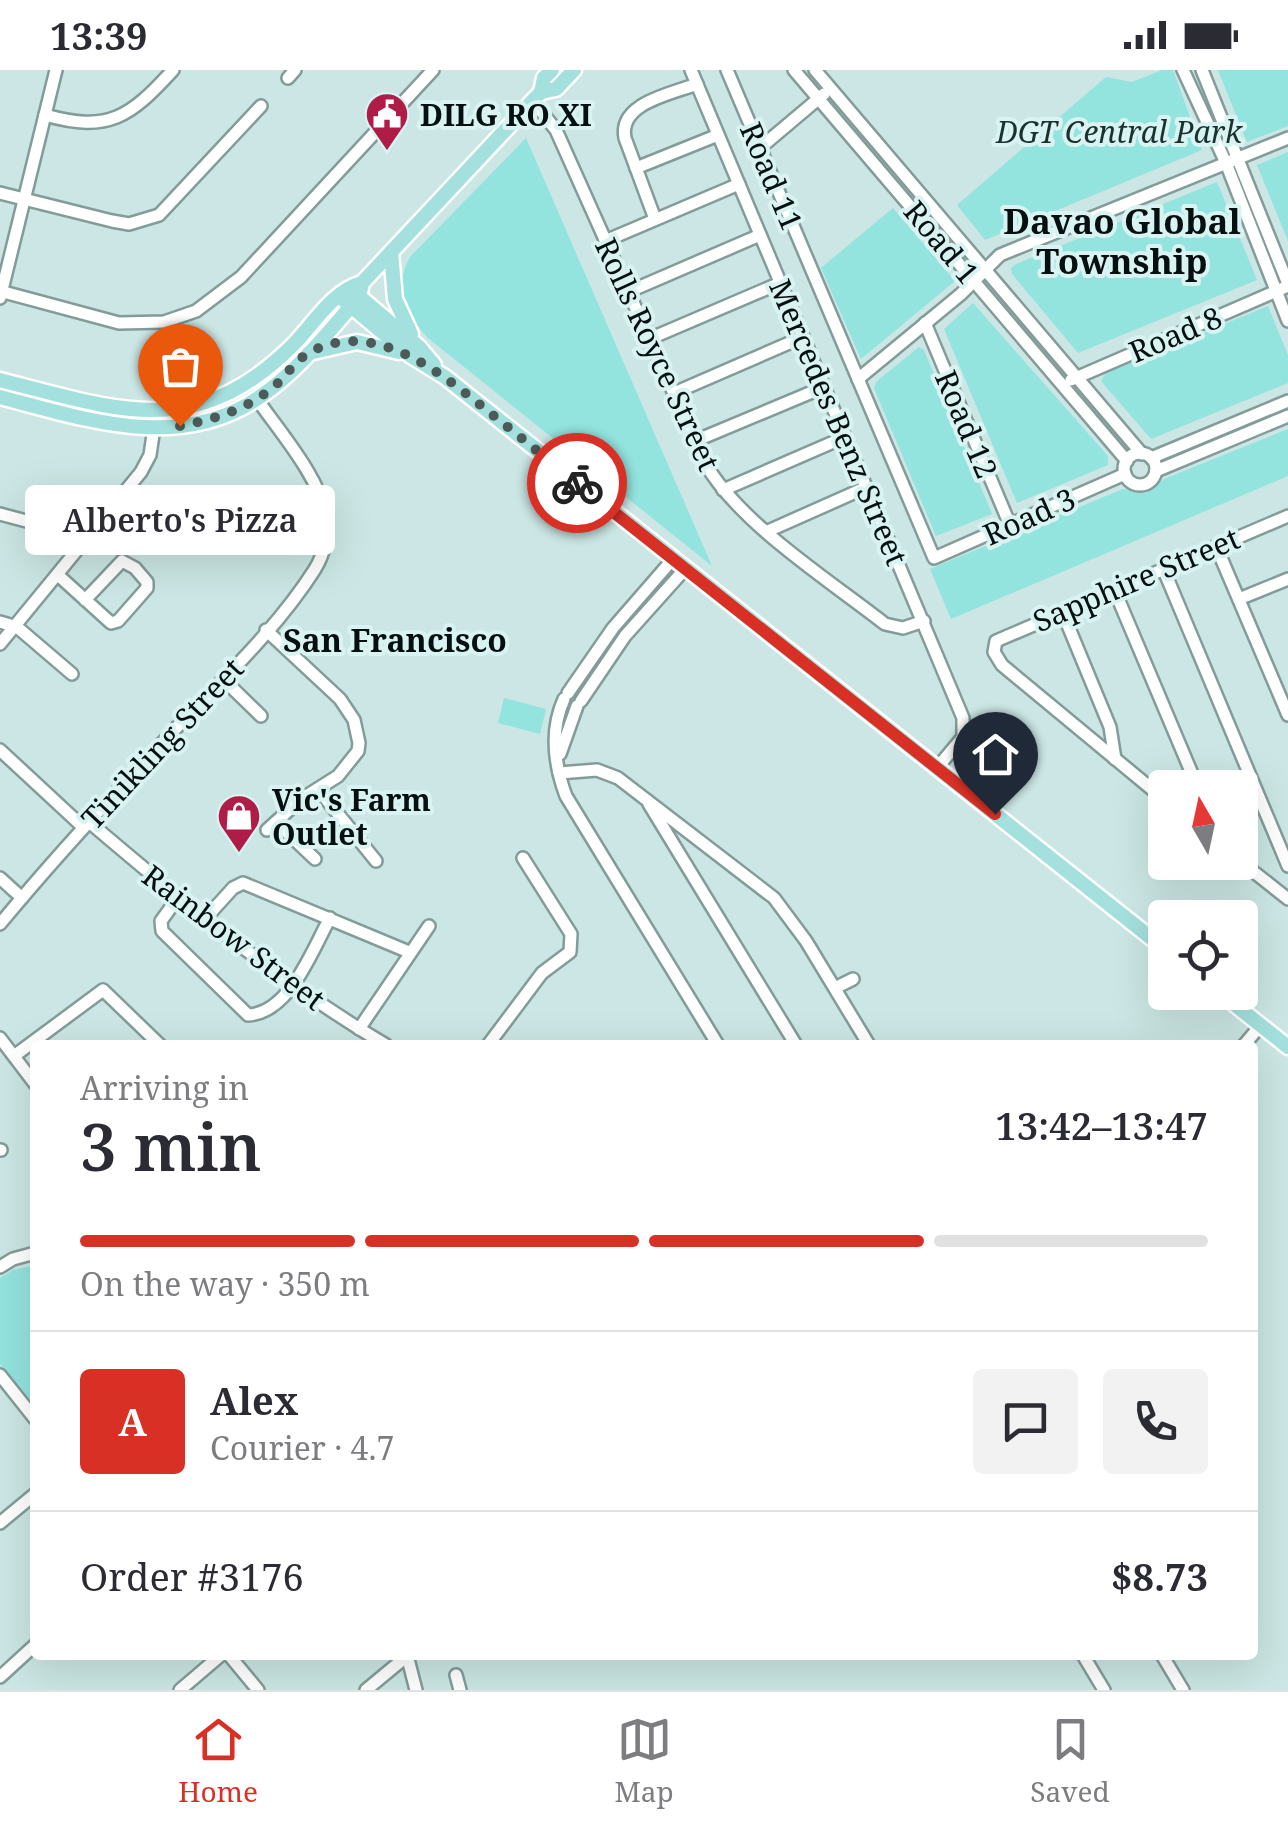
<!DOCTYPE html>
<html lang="en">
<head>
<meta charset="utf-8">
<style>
  body { margin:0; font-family:"Noto Serif",serif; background:#f2f2f3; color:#2b2b33; height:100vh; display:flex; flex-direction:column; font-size:38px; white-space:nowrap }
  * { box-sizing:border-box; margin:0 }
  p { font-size:32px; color:#7c7c81 }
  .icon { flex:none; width:55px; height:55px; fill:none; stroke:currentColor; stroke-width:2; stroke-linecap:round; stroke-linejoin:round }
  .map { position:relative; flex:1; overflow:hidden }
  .side { position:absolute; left:30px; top:970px; width:1228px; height:620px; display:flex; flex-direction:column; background:#fff; border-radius:10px; box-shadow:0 10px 40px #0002 }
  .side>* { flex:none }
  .needle { width:65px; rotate:351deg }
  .buttons { position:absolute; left:1148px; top:700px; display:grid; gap:20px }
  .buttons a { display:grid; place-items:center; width:110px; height:110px; border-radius:10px; background:#fff; box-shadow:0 10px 40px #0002; font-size:50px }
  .pin { position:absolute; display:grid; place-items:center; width:85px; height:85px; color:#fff; margin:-102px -42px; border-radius:50% 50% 50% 0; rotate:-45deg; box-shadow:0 0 10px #0007 }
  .pin .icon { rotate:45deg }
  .courier { position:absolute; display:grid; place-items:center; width:100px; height:100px; margin:-50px; border:8px solid #d93025; border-radius:50%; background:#fff; color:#222; box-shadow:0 2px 12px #0007 }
  .bubble { position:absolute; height:70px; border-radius:10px; background:#fff; box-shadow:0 10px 40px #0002; font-size:32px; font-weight:600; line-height:70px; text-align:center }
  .headline em { font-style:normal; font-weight:600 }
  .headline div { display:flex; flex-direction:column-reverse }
  .headline { display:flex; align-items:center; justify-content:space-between; height:170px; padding:0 50px }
  h1 { font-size:65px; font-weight:600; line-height:75px }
  .bar { display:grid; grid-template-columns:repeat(4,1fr); gap:15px 10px; align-content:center; height:120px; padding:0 50px }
  .bar i { height:12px; border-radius:8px; background:#e1e1e2 }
  .bar .active { background:#d93025 }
  .bar p { grid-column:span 4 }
  .line { display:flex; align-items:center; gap:25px; padding:0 50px; border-top:2px solid #e1e1e2 }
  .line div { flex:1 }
  .round { display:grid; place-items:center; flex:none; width:105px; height:105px; border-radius:10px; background:#f2f2f3 }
  .status { display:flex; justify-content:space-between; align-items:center; height:70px; padding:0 50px; background:#fff; direction:ltr }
  .status svg { height:28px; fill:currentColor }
  .tabs { display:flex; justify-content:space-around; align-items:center; height:140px; border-top:2px solid #e1e1e2; background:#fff; font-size:28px; color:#7c7c81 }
  .tabs a { display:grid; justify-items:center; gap:5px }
  .tabs .active { color:#d93025 }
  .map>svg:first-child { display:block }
</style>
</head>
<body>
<div class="status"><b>13:39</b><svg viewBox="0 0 49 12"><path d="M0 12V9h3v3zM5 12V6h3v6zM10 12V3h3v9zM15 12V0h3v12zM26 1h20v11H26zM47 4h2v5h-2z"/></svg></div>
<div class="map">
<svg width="1288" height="1620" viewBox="0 0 1288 1620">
  <rect width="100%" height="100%" fill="#cbe6e4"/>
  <!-- green -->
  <g fill="#93e3de">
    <polygon points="1162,0 1173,0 1202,80 985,170 957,135 1106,7 1132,12"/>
    <polygon points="1218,0 1288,0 1288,56 1247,72"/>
    <path d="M526 68 712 496 428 268C405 244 393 218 410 187Z"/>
    <polygon points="1288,82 1288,171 1257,95"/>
    <polygon points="1217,112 1257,210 1078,283 1012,204 1011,198 1016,194"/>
    <polygon points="893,138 955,211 861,289 821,198"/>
    <polygon points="973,233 1108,386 1108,395 1017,433 944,259"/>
    <polygon points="1268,236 1288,285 1288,313 1151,369 1101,311 1106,303"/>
    <polygon points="919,277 924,280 992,444 936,466 874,318 877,311"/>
    <polygon points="1288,359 1288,406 951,549 930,499 1123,419 1146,423 1164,409"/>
    <polygon points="504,628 546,639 540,664 498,653"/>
    <polygon points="35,1195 35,1339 0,1294 0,1208 13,1200"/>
  </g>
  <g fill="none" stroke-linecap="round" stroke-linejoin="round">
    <!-- minor casing -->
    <g stroke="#839c9a" stroke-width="16">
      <g id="minor">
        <polyline points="691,0 963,648 963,667 937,698"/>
        <polyline points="727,0 934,488 1125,404"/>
        <polyline points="794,0 1127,391"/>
        <polyline points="815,0 1142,384"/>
        <polyline points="1183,0 1226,93 1288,251"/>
        <polyline points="1202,0 1288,214"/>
        <polyline points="288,8 295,0"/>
        <path d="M533 31 556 60 705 393C739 453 829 510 885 554L903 558 924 551"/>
        <path d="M45 45C109 63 130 47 173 0"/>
        <polyline points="760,78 824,24"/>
        <polyline points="636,98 718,65"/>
        <polyline points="0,123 112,151 129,154 159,145 261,36"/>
        <path d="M655 149 625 68C618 33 671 24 697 14"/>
        <polyline points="605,171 739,114"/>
        <polyline points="0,221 119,253 164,252 196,241 241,207 433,0"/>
        <polyline points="628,222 760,165"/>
        <polyline points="0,228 56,0"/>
        <polyline points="925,253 1010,455"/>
        <polyline points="649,269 780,213"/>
        <polyline points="858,309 961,224 1000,185 1288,68"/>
        <polyline points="1071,310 1288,216"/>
        <polyline points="674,323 803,267"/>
        <polyline points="695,371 824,317"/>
        <circle cx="1140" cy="399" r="16"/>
        <polyline points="1151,388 1288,331"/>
        <polyline points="1156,401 1288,346"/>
        <polyline points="723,420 845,367"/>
        <polyline points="0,444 90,468"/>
        <polyline points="768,461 867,417"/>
        <polyline points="1216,476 1288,645"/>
        <polyline points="1163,498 1288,796"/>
        <polyline points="59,506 111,553 118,551 147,518 147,512 135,498 122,491 85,530"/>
        <polyline points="1114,519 1198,718"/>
        <polyline points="1239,529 1288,509"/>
        <polyline points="1062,541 1110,657 1115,689"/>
        <polyline points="0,552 17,557 72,604"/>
        <polyline points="266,560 340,629 354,650 359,673 358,681 338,706 300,730 267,760"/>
        <polyline points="0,574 141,402 150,385 154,358"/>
        <polyline points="223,609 261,646"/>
        <polyline points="568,623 613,558 673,489"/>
        <path d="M564 629C550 660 554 694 566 726L718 975"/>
        <polyline points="581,631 625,566 685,499"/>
        <polyline points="0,680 83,757"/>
        <polyline points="560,684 577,636"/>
        <polyline points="559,703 597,700 618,708 774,828 806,871 869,975"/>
        <polyline points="318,719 376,791"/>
        <polyline points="1165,730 1002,595 994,582 996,571 1288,446"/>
        <polyline points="649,734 796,975"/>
        <path d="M88 751C183 832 278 911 386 975"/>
        <polyline points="276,752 315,789"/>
        <polyline points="1240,791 1288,829"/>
        <polyline points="0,808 22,828"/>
        <path d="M177 829 161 851 162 861 248 945C290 943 312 880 330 848"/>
        <polyline points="204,850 233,818 243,813 409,882"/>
        <path d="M0 854C57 785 118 720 179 655 226 606 279 556 315 499 324 484 329 465 326 448 322 410 279 361 257 329"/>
        <polyline points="835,918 853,909"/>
        <polyline points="359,959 429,856"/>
        <polyline points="0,968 35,1014"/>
        <polyline points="488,975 542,903 570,882 571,864 523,788"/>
        <polyline points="1244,975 1261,955"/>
        <polyline points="14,986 103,920 160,975"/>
        <polyline points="0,1080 1,1080"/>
        <polyline points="0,1197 13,1189 35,1183"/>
        <polyline points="0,1305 35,1349"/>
        <polyline points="0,1453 35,1424"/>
        <polyline points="229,1585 258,1620"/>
        <polyline points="407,1585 416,1620"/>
        <polyline points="1083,1585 1104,1620"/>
        <polyline points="1162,1585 1183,1620"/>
        <polyline points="456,1605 460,1620"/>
        <polyline points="0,1607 35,1575"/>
        <polyline points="180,1620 221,1585"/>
        <polyline points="366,1620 407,1586"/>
      </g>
    </g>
    <!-- major casing -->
    <g stroke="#fff" stroke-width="19">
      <g id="major">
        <polyline points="541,22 556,19 574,0"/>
        <polyline points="391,182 395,229 411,264"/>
        <polyline points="354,222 419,277 434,295"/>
        <polyline points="339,226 411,286 445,307 1165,879"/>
        <polyline points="309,283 357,272 399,282"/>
        <path d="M0 310C118 340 196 372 294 274 314 253 334 220 362 213"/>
        <path d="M0 327C85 349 181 383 261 326 299 300 329 261 359 227L362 213 541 22 544 8 552 0"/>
        <polyline points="1219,922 1288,977"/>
      </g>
    </g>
    <!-- minor -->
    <use href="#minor" stroke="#fff" stroke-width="11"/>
    <!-- major -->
    <use href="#major" stroke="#a4e0dd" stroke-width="14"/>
  </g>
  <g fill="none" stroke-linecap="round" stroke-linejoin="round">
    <!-- done -->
    <path stroke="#4c5b5a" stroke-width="10" stroke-dasharray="0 18" d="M180 356C215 349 249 339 277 314 287 304 297 289 310 282 378 247 444 306 494 346 522 368 549 391 577 413"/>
    <!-- route -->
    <polyline stroke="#d93025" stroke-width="12" points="577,413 995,744"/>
  </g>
  <!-- icons -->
  <defs>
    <g id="civic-pin" transform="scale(2.25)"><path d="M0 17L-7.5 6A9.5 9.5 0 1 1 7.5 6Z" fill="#af1c47" stroke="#d8f3f1"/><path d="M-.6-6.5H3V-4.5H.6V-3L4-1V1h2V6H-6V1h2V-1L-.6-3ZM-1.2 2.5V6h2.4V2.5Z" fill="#fff"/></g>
    <g id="shop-pin" transform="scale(2.25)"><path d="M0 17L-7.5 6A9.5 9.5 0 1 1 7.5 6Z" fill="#af1c47" stroke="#d8f3f1"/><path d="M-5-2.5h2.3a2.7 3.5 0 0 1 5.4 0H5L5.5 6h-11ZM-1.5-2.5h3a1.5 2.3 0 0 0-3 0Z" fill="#fff"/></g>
  </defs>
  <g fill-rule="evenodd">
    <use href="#civic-pin" x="387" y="44"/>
    <use href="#shop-pin" x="239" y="746"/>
  </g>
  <g text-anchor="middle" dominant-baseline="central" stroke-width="8" stroke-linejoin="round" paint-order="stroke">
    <!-- poi labels -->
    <g font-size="30" font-weight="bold" fill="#071010" stroke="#d8f3f1" text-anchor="start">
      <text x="420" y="44">DILG RO XI</text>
      <text x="272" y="729">Vic's Farm<tspan x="272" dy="34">Outlet</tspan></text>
    </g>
    <!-- park labels -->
    <g font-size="30" font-style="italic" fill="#1a312f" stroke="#d8f3f1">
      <text x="1119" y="61">DGT Central Park</text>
    </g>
    <!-- street labels -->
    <g font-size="30" fill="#071010" stroke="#d8f3f1">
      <text transform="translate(772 106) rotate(67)">Road 11</text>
      <text transform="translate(942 172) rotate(50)">Road 1</text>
      <text transform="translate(1175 264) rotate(-23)">Road 8</text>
      <text transform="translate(658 284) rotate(65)">Rolls Royce Street</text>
      <text transform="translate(839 352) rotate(67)">Mercedes Benz Street</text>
      <text transform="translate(967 354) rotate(67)">Road 12</text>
      <text transform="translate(1029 446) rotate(-24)">Road 3</text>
      <text transform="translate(1136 509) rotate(-23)">Sapphire Street</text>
      <text transform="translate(162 673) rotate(-47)">Tinikling Street</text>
      <text transform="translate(234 867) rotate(37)">Rainbow Street</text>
    </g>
    <!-- neighbourhood labels -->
    <g font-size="32" font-weight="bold" fill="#071010" stroke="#d8f3f1">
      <text x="395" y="569">San Francisco</text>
    </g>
    <!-- quarter labels -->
    <g font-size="35" font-weight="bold" fill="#071010" stroke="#d8f3f1">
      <text x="1122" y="150">Davao Global<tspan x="1122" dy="40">Township</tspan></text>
    </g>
  </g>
</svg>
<div class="buttons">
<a><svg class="needle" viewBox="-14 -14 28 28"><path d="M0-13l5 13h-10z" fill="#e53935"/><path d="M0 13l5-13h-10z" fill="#7c7c81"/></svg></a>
<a><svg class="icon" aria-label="locate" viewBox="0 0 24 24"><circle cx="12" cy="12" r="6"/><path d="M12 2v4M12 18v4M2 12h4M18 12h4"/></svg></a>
</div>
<div class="pin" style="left:180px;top:356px;background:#ea580c"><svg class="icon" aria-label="bag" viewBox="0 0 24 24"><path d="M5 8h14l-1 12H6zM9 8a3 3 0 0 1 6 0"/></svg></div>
<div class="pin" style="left:995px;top:744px;background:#1f2937"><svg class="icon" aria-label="home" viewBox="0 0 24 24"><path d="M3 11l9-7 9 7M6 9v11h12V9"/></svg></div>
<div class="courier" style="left:577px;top:413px"><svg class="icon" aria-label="bike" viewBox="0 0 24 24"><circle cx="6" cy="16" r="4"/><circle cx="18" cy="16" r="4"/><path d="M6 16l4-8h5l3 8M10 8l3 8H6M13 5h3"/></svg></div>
<div class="bubble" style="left:25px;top:415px;width:310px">Alberto's Pizza</div>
<section class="side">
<div class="headline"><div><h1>3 min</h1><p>Arriving in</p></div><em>13:42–13:47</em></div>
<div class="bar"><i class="active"></i><i class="active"></i><i class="active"></i><i></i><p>On the way · 350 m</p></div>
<div class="line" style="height:180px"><b class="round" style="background:#d93025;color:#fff">A</b><div><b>Alex</b><p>Courier · 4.7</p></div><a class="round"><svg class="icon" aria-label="chat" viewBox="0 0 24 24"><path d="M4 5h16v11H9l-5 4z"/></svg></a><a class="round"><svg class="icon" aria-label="phone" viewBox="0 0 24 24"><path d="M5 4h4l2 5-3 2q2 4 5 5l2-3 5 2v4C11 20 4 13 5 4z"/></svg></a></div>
<div class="line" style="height:130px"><div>Order #3176</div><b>$8.73</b></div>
</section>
</div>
<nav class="tabs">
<a class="active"><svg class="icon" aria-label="home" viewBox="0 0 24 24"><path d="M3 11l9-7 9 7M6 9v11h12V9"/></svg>Home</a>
<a><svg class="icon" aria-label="map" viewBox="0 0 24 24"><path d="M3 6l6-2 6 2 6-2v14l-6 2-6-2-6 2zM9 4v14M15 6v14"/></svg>Map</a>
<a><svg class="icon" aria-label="saved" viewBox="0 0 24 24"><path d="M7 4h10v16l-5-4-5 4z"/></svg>Saved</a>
</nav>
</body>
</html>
